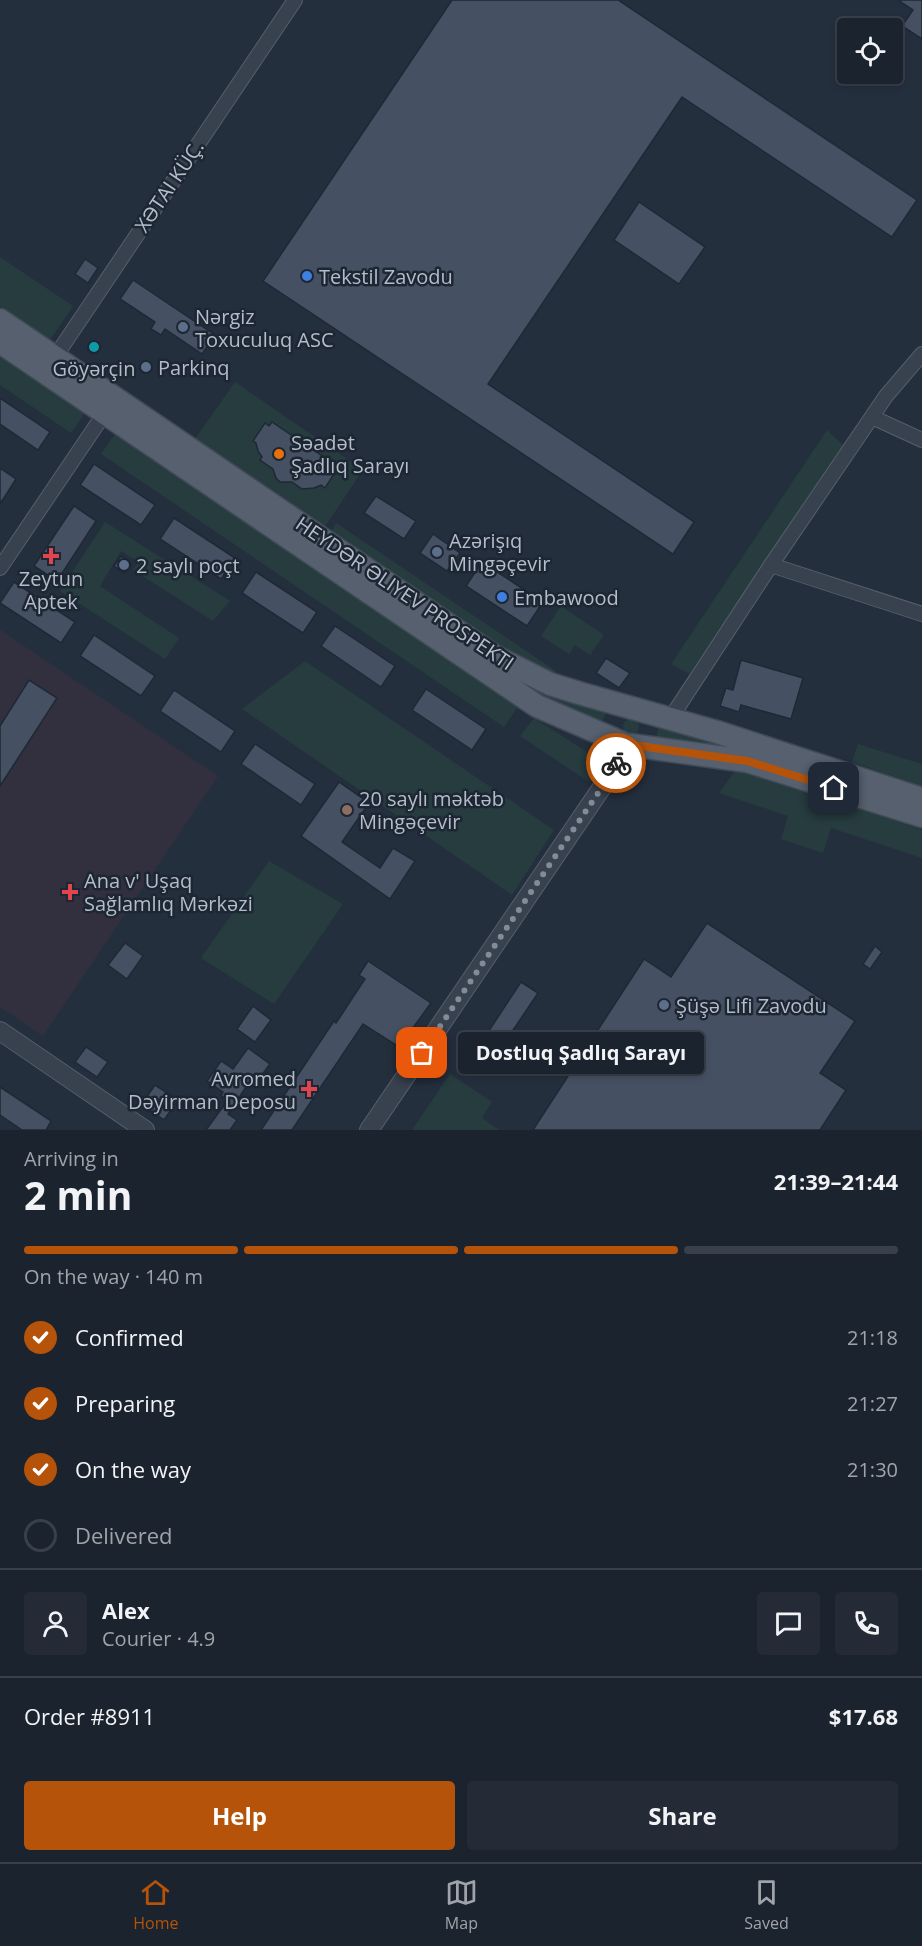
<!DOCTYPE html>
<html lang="en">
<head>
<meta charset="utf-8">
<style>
  body { margin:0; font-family:"Open Sans",sans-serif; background:#242b36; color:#f1f3f6; height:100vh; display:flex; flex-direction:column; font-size:22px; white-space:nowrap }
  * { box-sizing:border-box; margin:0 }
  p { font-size:20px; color:#a0a4aa }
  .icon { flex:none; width:33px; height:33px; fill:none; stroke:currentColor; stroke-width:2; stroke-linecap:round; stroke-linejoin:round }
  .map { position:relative; height:1130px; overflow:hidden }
  .details { display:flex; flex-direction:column; background:#1b232e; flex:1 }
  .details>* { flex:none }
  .fabs { position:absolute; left:837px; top:18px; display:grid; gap:12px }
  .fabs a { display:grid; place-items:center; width:66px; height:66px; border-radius:6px; background:#1b232e; box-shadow:0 3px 9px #0003,0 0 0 2px #39404a; font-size:30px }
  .pin { position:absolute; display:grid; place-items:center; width:51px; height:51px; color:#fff; margin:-26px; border-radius:12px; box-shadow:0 3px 9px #0006 }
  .courier { position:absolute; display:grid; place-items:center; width:60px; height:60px; margin:-30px; border:4px solid #b45309; border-radius:50%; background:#fff; color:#222; box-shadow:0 2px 8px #0007 }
  .bubble { position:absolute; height:42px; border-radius:6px; background:#1b232e; box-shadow:0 3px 9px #0003,0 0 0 2px #39404a; font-size:20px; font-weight:700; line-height:42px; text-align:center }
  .overview em { font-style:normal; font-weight:700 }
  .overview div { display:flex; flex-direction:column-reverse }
  .overview { display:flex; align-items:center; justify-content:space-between; height:102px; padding:0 24px }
  h1 { font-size:39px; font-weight:700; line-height:45px }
  .bar { display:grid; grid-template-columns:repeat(4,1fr); gap:9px 6px; align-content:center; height:72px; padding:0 24px }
  .bar i { height:8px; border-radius:4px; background:#39404a }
  .bar .current { background:#b45309 }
  .bar p { grid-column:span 4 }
  .line { display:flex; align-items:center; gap:15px; padding:0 24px; border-top:2px solid #39404a }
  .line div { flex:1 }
  .round { display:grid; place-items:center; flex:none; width:63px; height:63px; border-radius:6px; background:#242b36 }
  ol { padding:0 24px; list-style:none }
  li { display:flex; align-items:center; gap:18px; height:66px }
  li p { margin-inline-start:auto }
  li .icon { padding:6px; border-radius:50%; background:#b45309; color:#fff; stroke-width:4 }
  li:last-child { color:#a0a4aa }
  li i { width:33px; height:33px; border:3px solid #39404a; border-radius:50% }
  .action { display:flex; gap:12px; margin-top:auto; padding:12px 24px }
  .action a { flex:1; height:69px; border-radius:6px; background:#b45309; color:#fff; font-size:24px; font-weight:700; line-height:69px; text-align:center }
  .action a+a { background:#242b36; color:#f1f3f6 }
  .menu { display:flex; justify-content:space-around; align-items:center; height:84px; border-top:2px solid #39404a; background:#1b232e; font-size:16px; color:#a0a4aa }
  .menu a { display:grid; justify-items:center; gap:3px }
  .menu .current { color:#b45309 }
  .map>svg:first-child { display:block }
</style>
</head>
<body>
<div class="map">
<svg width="922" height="1130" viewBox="0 0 922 1130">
  <rect width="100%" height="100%" fill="#242f3e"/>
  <!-- medical -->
  <polygon fill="#32303f" points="0,630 218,776 43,1036 0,1007"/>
  <!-- green -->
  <g fill="#263c3f">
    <polygon points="0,257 73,306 50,340 0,306"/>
    <polygon points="0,355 85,413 71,433 0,385"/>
    <polygon points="235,382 363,470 324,528 195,439"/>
    <polygon points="827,430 843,445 689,674 671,664"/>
    <polygon points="115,434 519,705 504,727 101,454"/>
    <polygon points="105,522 230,601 213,621 133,570 138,562 121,551 100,586 179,638 165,659 60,591"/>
    <polygon points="336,523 556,671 552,675 513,655 330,533"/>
    <polygon points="561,606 604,635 590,655 575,645 569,654 541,636"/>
    <polygon points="305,661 554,830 512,895 242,709"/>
    <polygon points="530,685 607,711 601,725 527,687"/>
    <polygon points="534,718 595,757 599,769 589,782 520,736"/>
    <circle cx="631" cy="727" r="8"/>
    <polygon points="659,726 732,746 731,749 656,738"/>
    <polygon points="858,744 922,764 922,786 852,762"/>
    <polygon points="737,768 922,830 922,858 831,828 823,853 781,839 788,816 719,793"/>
    <polygon points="269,861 343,904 274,1004 201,958"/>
    <polygon points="450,1074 492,1102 482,1118 499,1130 412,1130"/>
  </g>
  <!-- building -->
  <g fill="#455162" stroke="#1f2835" stroke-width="1.5">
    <polygon points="452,0 618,0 917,200 892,237 682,97 488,384 694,522 673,554 263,281"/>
    <polygon points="898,0 922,0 922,39 902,26 913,10"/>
    <polygon points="639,202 705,247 679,284 614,240"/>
    <polygon points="85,259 98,268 88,283 75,274"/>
    <polygon points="133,280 215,335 202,354 165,329 161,335 151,329 155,322 120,299"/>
    <polygon points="0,398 50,432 38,450 0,424"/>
    <polygon points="272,422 334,464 332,468 336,471 325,488 321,485 314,488 302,489 292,482 280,482 276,478 273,469 260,460 262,457 258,451 256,443 253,441 265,423 269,426"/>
    <polygon points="94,464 155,505 141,525 80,485"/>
    <polygon points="0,468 16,479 0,504"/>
    <polygon points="376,496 416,521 404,539 364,513"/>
    <polygon points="74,506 96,521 57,581 34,566"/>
    <polygon points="174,518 235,558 221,579 160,539"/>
    <polygon points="433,534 460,553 447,571 420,553"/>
    <polygon points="121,556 131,564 124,573 114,566"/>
    <polygon points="482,562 543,602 527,626 466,586"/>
    <polygon points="256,572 317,612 303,633 242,593"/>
    <polygon points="14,582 75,622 61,643 0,603"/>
    <polygon points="335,626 395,666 381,687 321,646"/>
    <polygon points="94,635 155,676 141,696 80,656"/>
    <polygon points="606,658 630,673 619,688 596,673"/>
    <polygon points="741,660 803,678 791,719 741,705 739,712 720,706 726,688 733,690"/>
    <polygon points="29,680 57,698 0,786 0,726"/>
    <polygon points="426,689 486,729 472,750 412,710"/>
    <polygon points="174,690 235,731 221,752 160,711"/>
    <polygon points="255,744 315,784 301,805 241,764"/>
    <polygon points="339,782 369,803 342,842 380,868 393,848 415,861 390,899 301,836"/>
    <polygon points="707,923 855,1021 820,1073 846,1090 820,1130 533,1130 644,959 671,977"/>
    <polygon points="125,943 143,956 127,979 108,965"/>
    <polygon points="875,946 882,952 870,969 863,964"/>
    <polygon points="368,961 431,1003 399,1047 363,1024 292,1130 261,1130 334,1021 336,1023 365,979 359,975"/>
    <polygon points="521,982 538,993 487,1069 471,1058"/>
    <polygon points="253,1006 271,1020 255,1042 237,1029"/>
    <polygon points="86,1047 108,1062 97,1077 75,1062"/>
    <polygon points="248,1048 270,1064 259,1079 254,1075 228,1114 237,1120 230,1130 206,1130 228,1100 221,1096 223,1092 207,1081 221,1061 233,1069"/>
    <polygon points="155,1085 178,1100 164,1120 141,1105"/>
    <polygon points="0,1087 51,1121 46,1130 22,1130 0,1115"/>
  </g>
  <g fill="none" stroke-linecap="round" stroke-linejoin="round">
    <!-- minor casing -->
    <g stroke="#565f6c" stroke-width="16">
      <g id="minor">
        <polyline points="51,363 295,0"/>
        <polyline points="872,417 922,440"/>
        <polyline points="771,565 922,614"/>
        <polyline points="0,568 104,414"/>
        <polyline points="670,719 771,565 886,396 922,354"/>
      </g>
    </g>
    <!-- tertiary casing -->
    <g stroke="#565f6c" stroke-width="20">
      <g id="tertiary">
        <polyline points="0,1031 145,1130"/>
        <polyline points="369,1130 611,774 625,744"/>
      </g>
    </g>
    <!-- primary casing -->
    <g stroke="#414a57" stroke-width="25">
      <g id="primary">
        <polyline points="0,320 496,657 550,684 579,693 717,732 922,799"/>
        <polyline points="0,342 537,706 625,744"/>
        <polyline points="630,745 747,761 922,816"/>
      </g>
    </g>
    <!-- minor -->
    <use href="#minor" stroke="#38414e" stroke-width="14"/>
    <!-- tertiary -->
    <use href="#tertiary" stroke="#38414e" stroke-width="18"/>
    <!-- primary -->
    <use href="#primary" stroke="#56606e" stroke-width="22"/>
  </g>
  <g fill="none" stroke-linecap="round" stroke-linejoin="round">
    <!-- done -->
    <polyline stroke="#828b98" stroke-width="6" stroke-dasharray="0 10.8" points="422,1053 611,774 616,763"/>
    <!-- route -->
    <polyline stroke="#b45309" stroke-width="8" points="616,763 625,744 747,761 834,788"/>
  </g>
  <!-- markers -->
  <g fill="#3f7fe0" stroke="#1d2633" stroke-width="2">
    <circle cx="307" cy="276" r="6"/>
    <circle cx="502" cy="597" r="6"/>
  </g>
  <g fill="#5c6f8a" stroke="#1d2633" stroke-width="2">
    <circle cx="183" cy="327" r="6"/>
    <circle cx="146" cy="367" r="6"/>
    <circle cx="437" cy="552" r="6"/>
    <circle cx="124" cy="565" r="6"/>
    <circle cx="664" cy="1005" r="6"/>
  </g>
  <circle fill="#0f9aa8" stroke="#1d2633" stroke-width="2" cx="94" cy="347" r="6"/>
  <circle fill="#e8710a" stroke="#1d2633" stroke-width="2" cx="279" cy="454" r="6"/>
  <g fill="#e0444e" stroke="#1d2633" stroke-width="2">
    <path d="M48 547h6v6h6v6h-6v6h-6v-6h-6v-6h6z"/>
    <path d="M67 883h6v6h6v6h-6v6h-6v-6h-6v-6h6z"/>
    <path d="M306 1080h6v6h6v6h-6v6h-6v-6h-6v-6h6z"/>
  </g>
  <circle fill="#8d6e63" stroke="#1d2633" stroke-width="2" cx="347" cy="810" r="6"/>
  <g text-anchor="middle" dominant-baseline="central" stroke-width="5" stroke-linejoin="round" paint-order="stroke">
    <!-- street labels -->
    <g font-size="20" fill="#b4bcc9" stroke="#1d2633">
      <text transform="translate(169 186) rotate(-56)">XƏTAI KÜÇ.</text>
      <text transform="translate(405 593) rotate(34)">HEYDƏR ƏLIYEV PROSPEKTI</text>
    </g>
    <!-- poi labels -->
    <g font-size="20" fill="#b4bcc9" stroke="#1d2633" text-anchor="start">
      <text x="319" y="276">Tekstil Zavodu</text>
      <text x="195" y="316">Nərgiz<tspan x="195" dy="23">Toxuculuq ASC</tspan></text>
      <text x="158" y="367">Parkinq</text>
      <text x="94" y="368" text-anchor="middle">Göyərçin</text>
      <text x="291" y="442">Səadət<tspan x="291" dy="23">Şadlıq Sarayı</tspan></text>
      <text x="449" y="540">Azərişıq<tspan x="449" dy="23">Mingəçevir</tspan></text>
      <text x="136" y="565">2 saylı poçt</text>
      <text x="51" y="578" text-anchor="middle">Zeytun<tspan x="51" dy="23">Aptek</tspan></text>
      <text x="514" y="597">Embawood</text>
      <text x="359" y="798">20 saylı məktəb<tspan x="359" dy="23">Mingəçevir</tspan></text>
      <text x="84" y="880">Ana v' Uşaq<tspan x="84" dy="23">Sağlamlıq Mərkəzi</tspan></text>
      <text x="676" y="1005">Şüşə Lifi Zavodu</text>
      <text x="296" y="1078" text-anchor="end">Avromed<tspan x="296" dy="23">Dəyirman Deposu</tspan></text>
    </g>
  </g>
</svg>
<div class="fabs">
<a><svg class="icon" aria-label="locate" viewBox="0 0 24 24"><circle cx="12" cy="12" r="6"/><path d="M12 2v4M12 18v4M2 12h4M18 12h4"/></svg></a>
</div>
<div class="pin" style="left:422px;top:1053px;background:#ea580c"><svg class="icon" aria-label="bag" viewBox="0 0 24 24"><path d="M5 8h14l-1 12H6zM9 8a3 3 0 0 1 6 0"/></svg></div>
<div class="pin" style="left:834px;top:788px;background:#1f2937"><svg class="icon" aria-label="home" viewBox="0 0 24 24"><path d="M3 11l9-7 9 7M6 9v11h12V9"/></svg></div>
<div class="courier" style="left:616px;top:763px"><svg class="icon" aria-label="bike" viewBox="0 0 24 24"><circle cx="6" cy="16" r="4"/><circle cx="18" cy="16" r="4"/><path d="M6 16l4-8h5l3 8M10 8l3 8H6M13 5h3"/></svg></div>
<div class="bubble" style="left:458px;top:1032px;width:246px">Dostluq Şadlıq Sarayı</div>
</div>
<section class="details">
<div class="overview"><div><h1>2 min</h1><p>Arriving in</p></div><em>21:39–21:44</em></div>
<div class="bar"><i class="current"></i><i class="current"></i><i class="current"></i><i></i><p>On the way · 140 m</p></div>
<ol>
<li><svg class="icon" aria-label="check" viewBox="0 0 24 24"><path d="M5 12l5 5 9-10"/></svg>Confirmed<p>21:18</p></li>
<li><svg class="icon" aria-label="check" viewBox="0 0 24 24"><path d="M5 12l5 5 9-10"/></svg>Preparing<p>21:27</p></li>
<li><svg class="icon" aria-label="check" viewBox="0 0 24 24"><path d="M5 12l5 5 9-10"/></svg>On the way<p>21:30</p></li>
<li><i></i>Delivered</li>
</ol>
<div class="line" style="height:108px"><a class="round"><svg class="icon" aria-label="person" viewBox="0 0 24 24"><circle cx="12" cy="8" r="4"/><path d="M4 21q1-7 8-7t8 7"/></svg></a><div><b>Alex</b><p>Courier · 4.9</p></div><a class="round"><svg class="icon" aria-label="chat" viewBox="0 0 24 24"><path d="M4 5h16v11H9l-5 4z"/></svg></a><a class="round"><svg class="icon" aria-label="phone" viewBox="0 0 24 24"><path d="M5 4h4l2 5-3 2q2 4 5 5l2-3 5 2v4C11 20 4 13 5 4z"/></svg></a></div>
<div class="line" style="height:78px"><div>Order #8911</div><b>$17.68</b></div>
<div class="action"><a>Help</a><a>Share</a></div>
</section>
<nav class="menu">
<a class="current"><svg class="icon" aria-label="home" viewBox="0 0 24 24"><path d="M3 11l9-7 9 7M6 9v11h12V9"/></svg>Home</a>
<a><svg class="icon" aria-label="map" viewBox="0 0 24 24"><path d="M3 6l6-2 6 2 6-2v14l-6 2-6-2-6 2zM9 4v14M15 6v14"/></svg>Map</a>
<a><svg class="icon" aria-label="saved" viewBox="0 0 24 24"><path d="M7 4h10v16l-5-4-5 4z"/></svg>Saved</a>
</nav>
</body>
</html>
